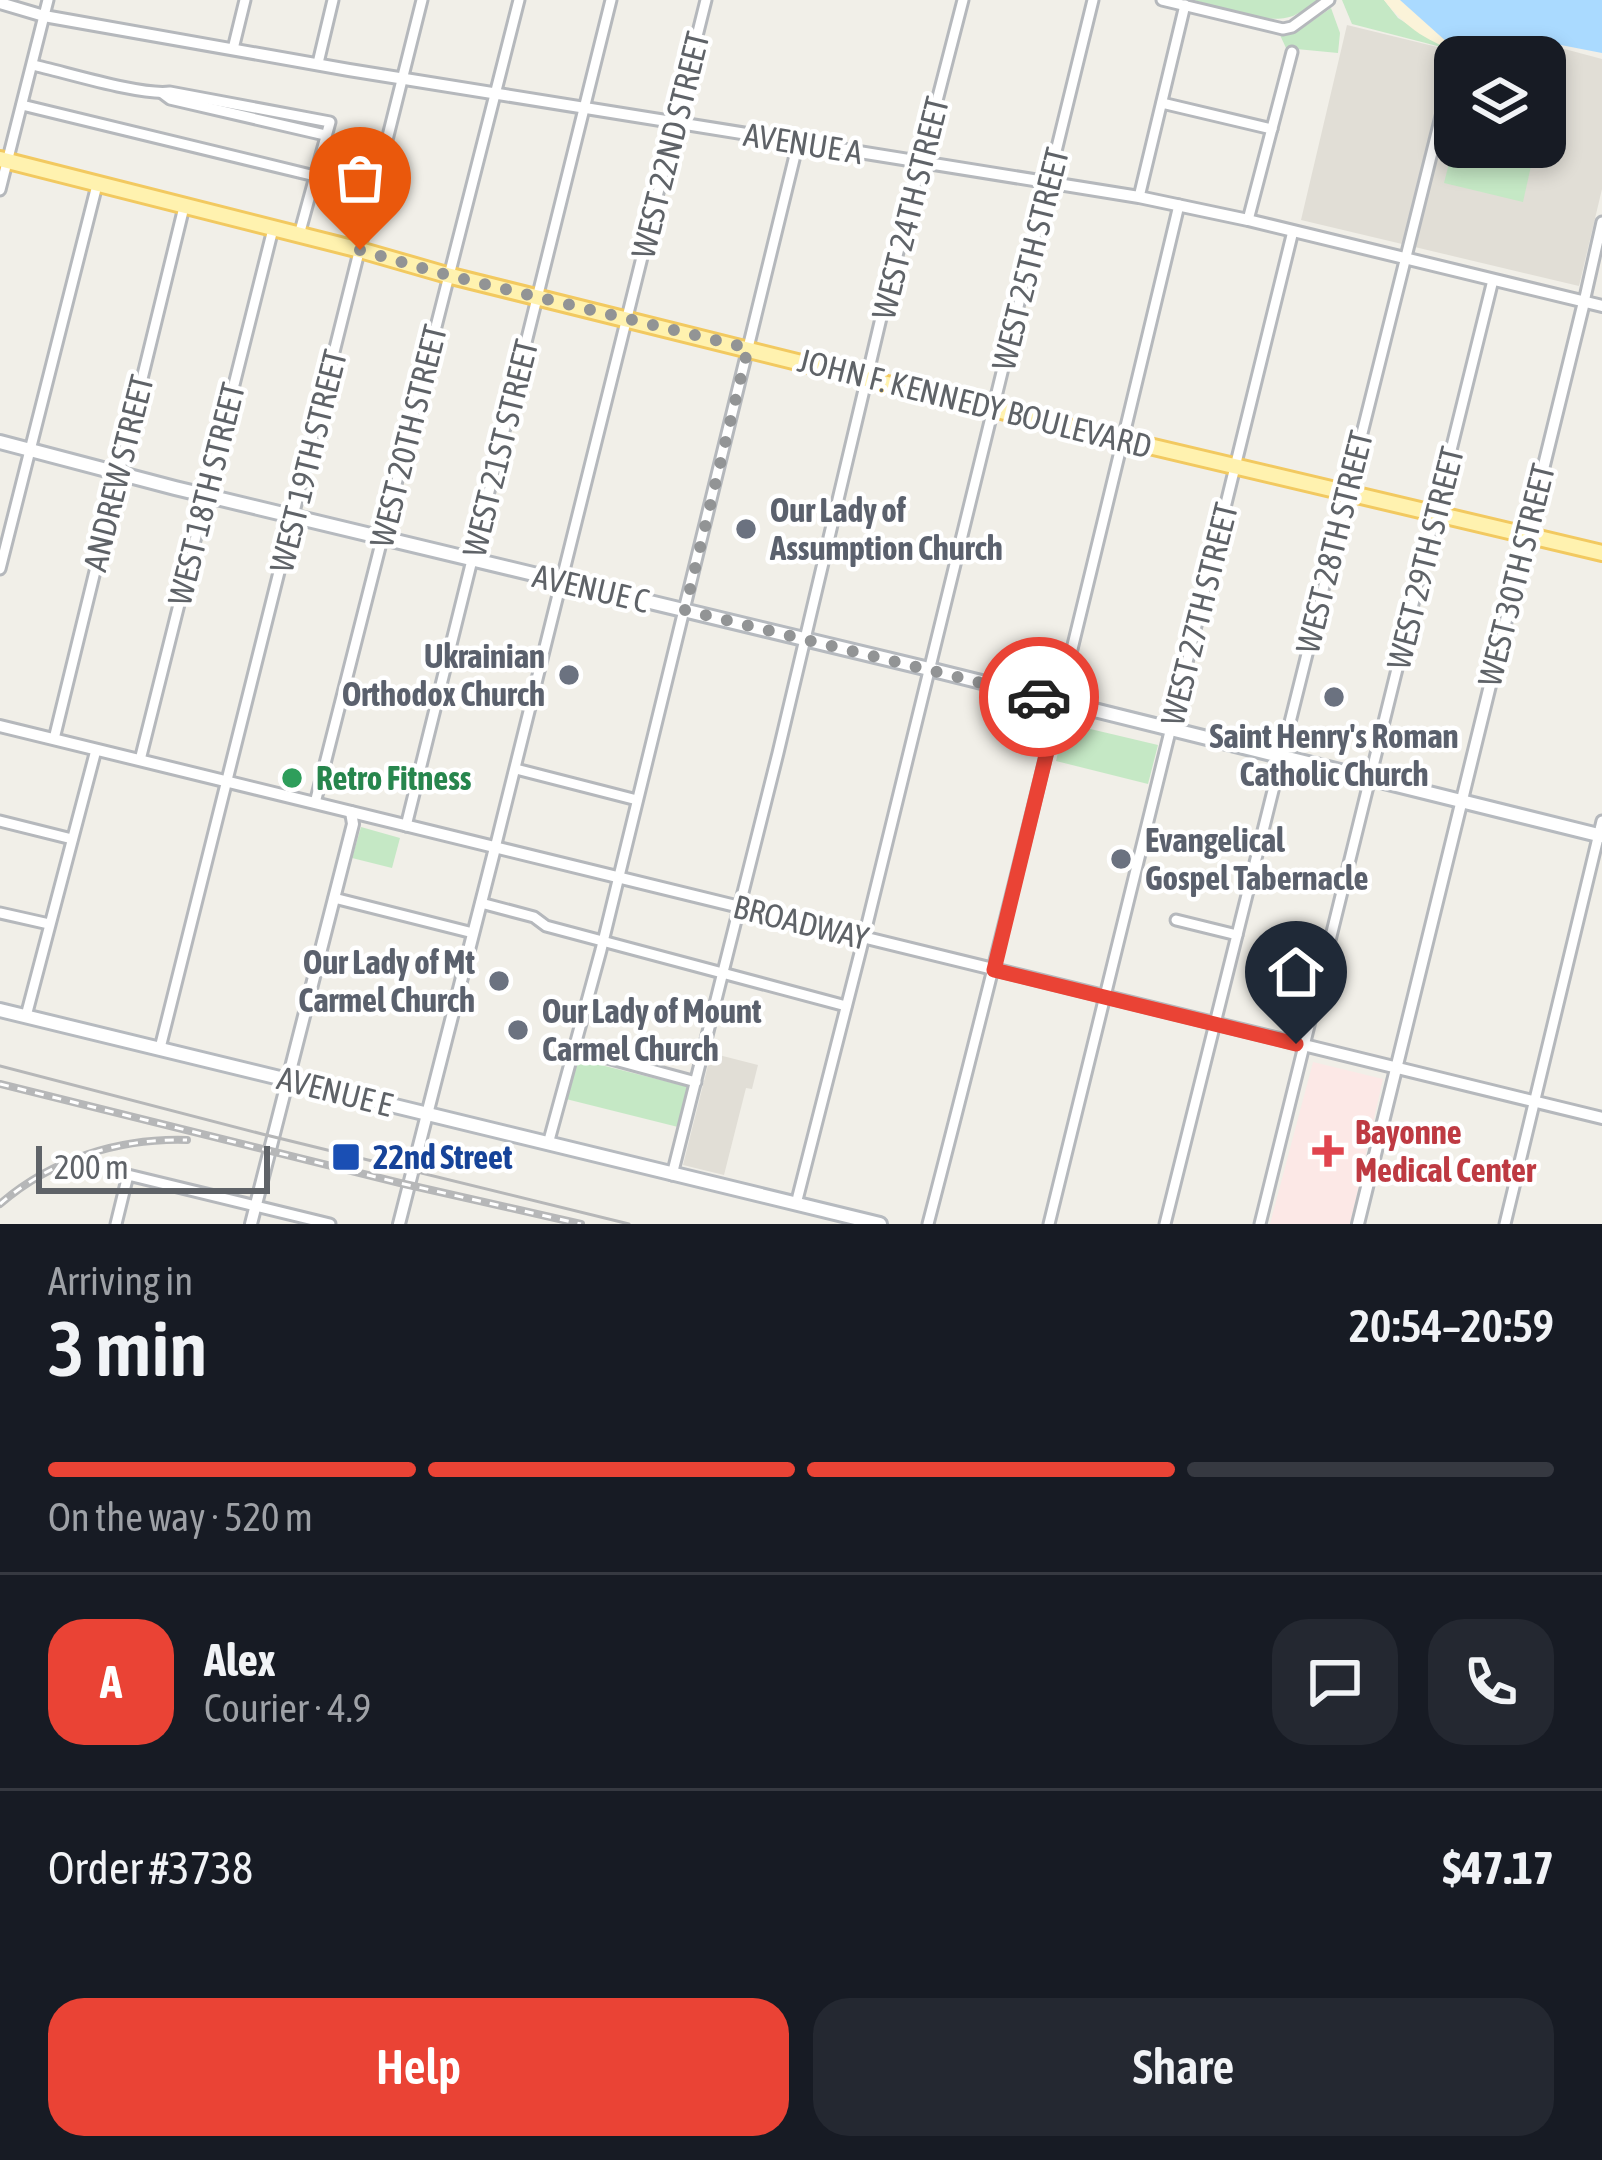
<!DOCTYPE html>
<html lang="en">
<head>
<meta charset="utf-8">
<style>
  body { margin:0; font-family:"Asap Condensed",sans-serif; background:#242831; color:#f1f3f6; height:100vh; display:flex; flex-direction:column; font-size:45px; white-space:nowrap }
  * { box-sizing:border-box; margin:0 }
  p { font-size:39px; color:#9ea1a6 }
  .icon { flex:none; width:66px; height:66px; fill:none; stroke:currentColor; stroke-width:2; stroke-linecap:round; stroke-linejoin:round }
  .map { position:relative; height:1224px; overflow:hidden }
  .sheet { display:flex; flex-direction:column; background:#171b24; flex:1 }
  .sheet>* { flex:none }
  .buttons { position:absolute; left:1434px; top:36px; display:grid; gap:24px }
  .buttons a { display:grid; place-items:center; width:132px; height:132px; border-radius:24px; background:#171b24; box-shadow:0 6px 18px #0003; font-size:60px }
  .scale { position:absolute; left:36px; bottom:30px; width:234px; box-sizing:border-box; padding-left:12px; border:6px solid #5f6368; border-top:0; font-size:33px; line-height:42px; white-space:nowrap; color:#5f6368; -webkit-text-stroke:9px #fff; paint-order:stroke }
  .pin { position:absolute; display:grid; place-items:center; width:102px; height:102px; color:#fff; margin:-123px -51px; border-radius:50% 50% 50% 0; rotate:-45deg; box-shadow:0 0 12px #0007 }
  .pin .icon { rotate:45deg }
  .courier { position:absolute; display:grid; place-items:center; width:120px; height:120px; margin:-60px; border:9px solid #ea4335; border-radius:50%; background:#fff; color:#222; box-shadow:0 3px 15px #0007 }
  .summary em { font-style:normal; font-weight:600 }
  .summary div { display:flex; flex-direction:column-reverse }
  .summary { display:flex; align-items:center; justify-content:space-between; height:204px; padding:0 48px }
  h1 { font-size:78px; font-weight:600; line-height:90px }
  .bar { display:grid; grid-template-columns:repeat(4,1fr); gap:18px 12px; align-content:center; height:144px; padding:0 48px }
  .bar i { height:15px; border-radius:9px; background:#363941 }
  .bar .active { background:#ea4335 }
  .bar p { grid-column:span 4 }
  .line { display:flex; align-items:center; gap:30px; padding:0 48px; border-top:3px solid #363941 }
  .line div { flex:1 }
  .round { display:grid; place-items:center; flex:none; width:126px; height:126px; border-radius:36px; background:#242831 }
  .action { display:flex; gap:24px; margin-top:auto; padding:24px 48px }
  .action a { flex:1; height:138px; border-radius:36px; background:#ea4335; color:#fff; font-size:48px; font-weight:600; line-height:138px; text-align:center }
  .action a+a { background:#242831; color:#f1f3f6 }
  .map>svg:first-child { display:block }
</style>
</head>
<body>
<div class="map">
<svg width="1602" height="1224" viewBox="0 0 1602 1224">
  <rect width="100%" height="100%" fill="#f1efe8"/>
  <!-- education -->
  <g fill="#e1ded6" fill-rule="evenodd">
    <path d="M1347 25 1466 54 1527 43H1542L1602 59V189L1579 286 1301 220ZM1455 57H1545V147H1455Z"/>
    <polygon points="711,1053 758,1065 752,1089 746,1088 724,1175 683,1165"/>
  </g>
  <!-- medical -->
  <polygon fill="#fce8e6" points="1313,1062 1383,1079 1350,1224 1270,1224"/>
  <!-- green -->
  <g fill="#c5e8c5">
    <path d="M1193 0H1319C1311 5 1302 12 1293 16 1263 26 1221 7 1193 0Z"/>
    <polygon points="1342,0 1384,0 1398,18 1445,48 1352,24"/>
    <polygon points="1331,8 1340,33 1338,53 1286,48 1280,35 1298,31"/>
    <polygon points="1453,147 1531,166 1523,202 1444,183"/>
    <polygon points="1065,723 1158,745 1148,784 1056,761"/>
    <polygon points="361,827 400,838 392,868 352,858"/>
    <polygon points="573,1058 689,1087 678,1127 562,1098"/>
  </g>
  <!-- sand -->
  <path fill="#fbf3d9" d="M1384 0H1400L1448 43 1465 53C1431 45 1405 27 1384 0Z"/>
  <!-- water -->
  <polygon fill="#aadaff" points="1400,0 1602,0 1602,53 1535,40 1465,53 1448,43"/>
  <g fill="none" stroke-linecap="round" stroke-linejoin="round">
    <!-- minor casing -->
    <g stroke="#b5b8bc" stroke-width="15">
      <g id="minor">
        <polyline points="1162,0 1283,29 1292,27 1329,0"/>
        <polyline points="233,49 245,0"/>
        <polyline points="318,63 333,0"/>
        <path d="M33 65C65 72 141 96 170 92L330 122 299 235"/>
        <polyline points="162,93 170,99 325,135"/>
        <polyline points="1162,103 1272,129"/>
        <polyline points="22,105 315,176"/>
        <polyline points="0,190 48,0"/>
        <polyline points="1139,197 1185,5"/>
        <polyline points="1248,220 1292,52"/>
        <polyline points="1584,302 1602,222"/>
        <polyline points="0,569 97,185"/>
        <polyline points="54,739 184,207"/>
        <polyline points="140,760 273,229"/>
        <polyline points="516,769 637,800"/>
        <polyline points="315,803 519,0"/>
        <polyline points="0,821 72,839"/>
        <polyline points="406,826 611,0"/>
        <polyline points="495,848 706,0"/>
        <polyline points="334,898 473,933"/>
        <polyline points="481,903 534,917 546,926 846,1006"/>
        <polyline points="0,913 49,924"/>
        <polyline points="1176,920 1237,935"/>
        <polyline points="26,1016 96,750"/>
        <polyline points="160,1048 422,0"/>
        <polyline points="574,1049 696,1082"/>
        <polyline points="548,1144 601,950 798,143"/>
        <polyline points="672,1175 778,753 881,318 963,0"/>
        <polyline points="796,1204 861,949 1093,0"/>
        <polyline points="116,1224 128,1175 330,1224"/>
        <path d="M928 1224C1016 885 1098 545 1179 205"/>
        <polyline points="1049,1224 1293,231"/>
        <polyline points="1165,1224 1455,60"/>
        <polyline points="1260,1224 1493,280"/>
        <polyline points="1505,1224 1602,821"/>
      </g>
    </g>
    <!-- tertiary casing -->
    <g stroke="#b5b8bc" stroke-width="16">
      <g id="tertiary">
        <polyline points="0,3 44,16 349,70 1139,197 1248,220 1602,306"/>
        <polyline points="0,726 1602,1118"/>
        <polyline points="251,1224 353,824 351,812"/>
        <polyline points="399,1224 495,848"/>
        <polyline points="1358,1224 1584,302"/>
      </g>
    </g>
    <!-- secondary casing -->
    <g stroke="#b6babf" stroke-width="18">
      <g id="secondary">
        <polyline points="0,442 175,488 929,669 1602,836"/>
        <polyline points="0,1010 880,1224"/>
      </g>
    </g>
    <!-- primary casing -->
    <g stroke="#f2c960" stroke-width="20">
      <polyline id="primary" points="0,159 360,250 447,275 866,379 1602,553"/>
    </g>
    <!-- minor -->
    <use href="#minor" stroke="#fff" stroke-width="9"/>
    <!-- tertiary -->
    <use href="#tertiary" stroke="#fff" stroke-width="10"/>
    <!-- secondary -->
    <use href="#secondary" stroke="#fff" stroke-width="12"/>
    <!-- primary -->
    <use href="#primary" stroke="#fff2af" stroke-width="14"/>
    <!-- tram -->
    <polyline stroke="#b6b7b8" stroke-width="3" points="0,1066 262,1134 629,1224"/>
    <!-- rail casing -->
    <g stroke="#b6b7b8" stroke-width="8">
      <g id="rail">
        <polyline points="0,1084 400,1183 581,1224"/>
        <path d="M0 1204C52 1159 119 1138 187 1140"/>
      </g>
    </g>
    <!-- rail -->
    <use href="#rail" stroke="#fff" stroke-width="3" stroke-dasharray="9" stroke-linecap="butt"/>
  </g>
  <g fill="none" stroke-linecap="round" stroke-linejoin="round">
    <!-- done -->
    <polyline stroke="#929495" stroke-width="12" stroke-dasharray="0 21.6" points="360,250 447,275 748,348 685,610 1039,697"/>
    <!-- route -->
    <polyline stroke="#ea4335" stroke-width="15" points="1039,697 1059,702 994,970 1296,1044"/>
  </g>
  <!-- markers -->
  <g fill="#6b7280" stroke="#fff" stroke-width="4.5">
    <circle cx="746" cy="529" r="12"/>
    <circle cx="569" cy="675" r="12"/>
    <circle cx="1334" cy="697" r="12"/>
    <circle cx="1121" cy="859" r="12"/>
    <circle cx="499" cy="981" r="12"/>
    <circle cx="518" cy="1030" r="12"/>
  </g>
  <circle fill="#2e9e5b" stroke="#fff" stroke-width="4.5" cx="292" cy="778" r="12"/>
  <path fill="#e0444e" stroke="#fff" stroke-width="4.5" d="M1322 1133h12v12h12v12h-12v12h-12v-12h-12v-12h12z"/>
  <rect fill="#1a4fb4" stroke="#fff" stroke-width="4.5" x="331" y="1142" width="30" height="30" rx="6"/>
  <g text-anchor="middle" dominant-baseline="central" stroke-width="9" stroke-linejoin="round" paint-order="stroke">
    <!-- street labels -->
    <g font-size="33" fill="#5f6368" stroke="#fff">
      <text transform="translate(803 143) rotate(9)">AVENUE A</text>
      <text transform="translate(670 145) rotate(-76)">WEST 22ND STREET</text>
      <text transform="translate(910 208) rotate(-76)">WEST 24TH STREET</text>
      <text transform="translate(1030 259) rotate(-76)">WEST 25TH STREET</text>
      <text transform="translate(975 403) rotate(14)">JOHN F. KENNEDY BOULEVARD</text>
      <text transform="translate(408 436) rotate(-76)">WEST 20TH STREET</text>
      <text transform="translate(500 448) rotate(-76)">WEST 21ST STREET</text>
      <text transform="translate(308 461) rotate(-76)">WEST 19TH STREET</text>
      <text transform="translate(118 473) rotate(-76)">ANDREW STREET</text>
      <text transform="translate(206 494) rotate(-76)">WEST 18TH STREET</text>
      <text transform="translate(1334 542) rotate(-76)">WEST 28TH STREET</text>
      <text transform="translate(1425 558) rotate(-76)">WEST 29TH STREET</text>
      <text transform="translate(1516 575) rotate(-76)">WEST 30TH STREET</text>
      <text transform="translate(591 588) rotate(13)">AVENUE C</text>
      <text transform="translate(1199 614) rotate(-76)">WEST 27TH STREET</text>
      <text transform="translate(801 922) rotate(14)">BROADWAY</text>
      <text transform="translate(335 1091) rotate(14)">AVENUE E</text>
    </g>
    <!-- worship labels -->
    <g font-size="33" font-weight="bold" fill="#5b616d" stroke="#fff" text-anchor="start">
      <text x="770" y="510">Our Lady of<tspan x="770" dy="38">Assumption Church</tspan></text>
      <text x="545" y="656" text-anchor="end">Ukrainian<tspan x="545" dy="38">Orthodox Church</tspan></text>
      <text x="1334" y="736" text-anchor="middle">Saint Henry's Roman<tspan x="1334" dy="38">Catholic Church</tspan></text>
      <text x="1145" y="840">Evangelical<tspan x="1145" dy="38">Gospel Tabernacle</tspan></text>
      <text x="475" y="962" text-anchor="end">Our Lady of Mt<tspan x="475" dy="38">Carmel Church</tspan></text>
      <text x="542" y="1011">Our Lady of Mount<tspan x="542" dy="38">Carmel Church</tspan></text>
    </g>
    <!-- leisure labels -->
    <g font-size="33" font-weight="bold" fill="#27864d" stroke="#fff" text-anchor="start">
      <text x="316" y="778">Retro Fitness</text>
    </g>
    <!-- health labels -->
    <g font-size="33" font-weight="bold" fill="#be3a42" stroke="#fff" text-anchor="start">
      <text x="1355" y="1132">Bayonne<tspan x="1355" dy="38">Medical Center</tspan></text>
    </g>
    <!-- transit labels -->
    <g font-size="33" font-weight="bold" fill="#164399" stroke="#fff" text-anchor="start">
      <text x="373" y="1157">22nd Street</text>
    </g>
  </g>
</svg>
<div class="buttons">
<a><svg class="icon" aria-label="layers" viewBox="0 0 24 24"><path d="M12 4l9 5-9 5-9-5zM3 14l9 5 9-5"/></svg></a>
</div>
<div class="scale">200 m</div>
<div class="pin" style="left:360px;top:250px;background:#ea580c"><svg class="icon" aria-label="bag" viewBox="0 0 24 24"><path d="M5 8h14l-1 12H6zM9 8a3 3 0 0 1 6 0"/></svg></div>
<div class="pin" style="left:1296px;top:1044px;background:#1f2937"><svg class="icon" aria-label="home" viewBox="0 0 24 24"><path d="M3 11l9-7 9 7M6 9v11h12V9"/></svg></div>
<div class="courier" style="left:1039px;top:697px"><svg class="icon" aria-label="car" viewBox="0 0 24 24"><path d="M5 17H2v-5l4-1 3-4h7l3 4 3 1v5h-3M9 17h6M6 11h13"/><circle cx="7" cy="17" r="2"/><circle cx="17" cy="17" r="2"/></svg></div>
</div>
<section class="sheet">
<div class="summary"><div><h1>3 min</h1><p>Arriving in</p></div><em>20:54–20:59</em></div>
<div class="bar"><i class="active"></i><i class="active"></i><i class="active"></i><i></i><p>On the way · 520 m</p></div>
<div class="line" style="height:216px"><b class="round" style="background:#ea4335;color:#fff">A</b><div><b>Alex</b><p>Courier · 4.9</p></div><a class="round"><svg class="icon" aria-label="chat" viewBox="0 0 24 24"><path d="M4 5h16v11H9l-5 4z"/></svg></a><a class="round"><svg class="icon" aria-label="phone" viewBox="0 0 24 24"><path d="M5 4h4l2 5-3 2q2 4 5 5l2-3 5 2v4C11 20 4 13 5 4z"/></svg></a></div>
<div class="line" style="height:156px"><div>Order #3738</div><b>$47.17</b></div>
<div class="action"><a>Help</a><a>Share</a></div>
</section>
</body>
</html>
